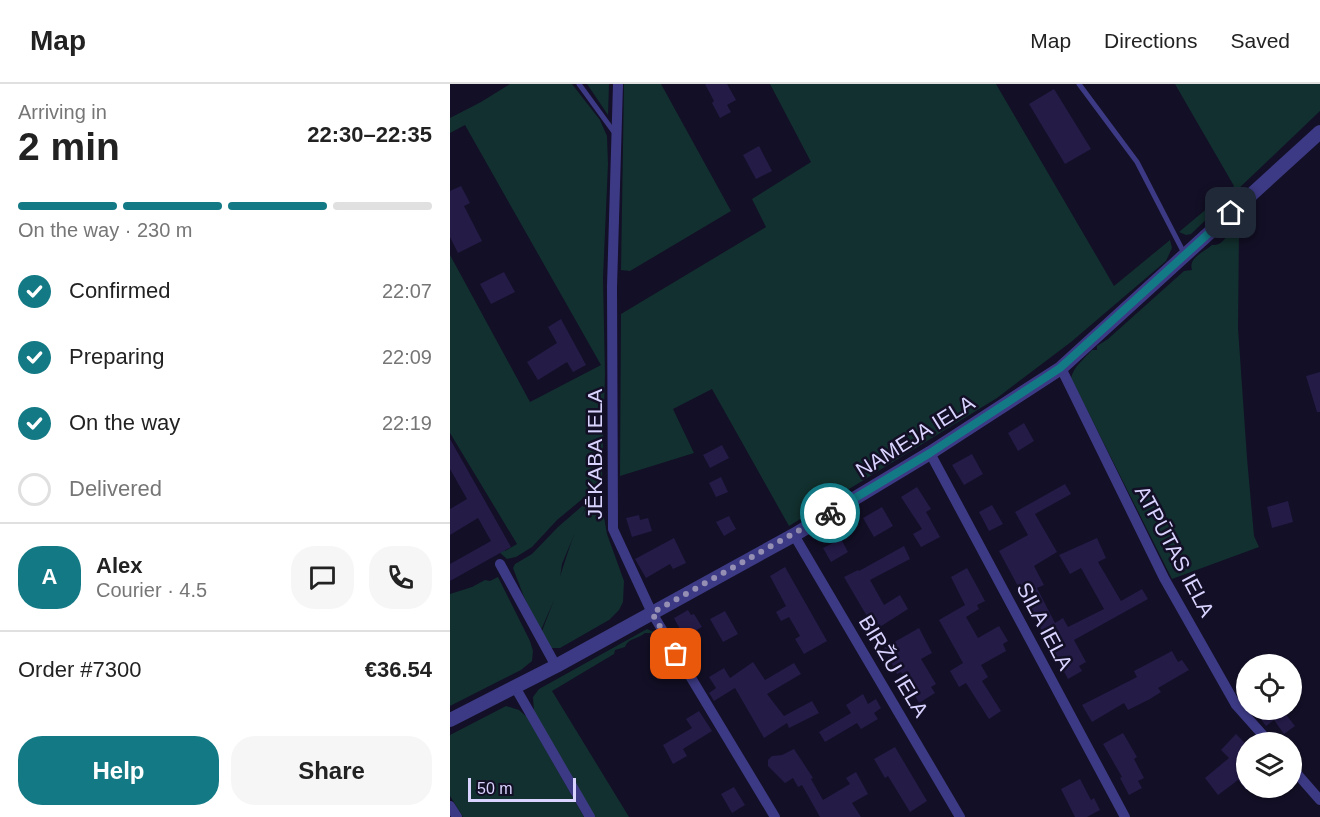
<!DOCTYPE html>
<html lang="en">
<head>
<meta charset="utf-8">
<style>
  body { margin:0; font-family:Helvetica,sans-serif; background:#f6f6f6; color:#222; height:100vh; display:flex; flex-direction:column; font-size:22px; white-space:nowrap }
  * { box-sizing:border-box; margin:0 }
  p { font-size:20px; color:#767676 }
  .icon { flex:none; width:33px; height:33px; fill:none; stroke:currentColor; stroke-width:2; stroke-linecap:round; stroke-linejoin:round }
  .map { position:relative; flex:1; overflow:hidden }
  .details { display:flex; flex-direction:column; background:#fff; width:450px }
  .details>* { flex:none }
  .buttons { position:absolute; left:786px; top:570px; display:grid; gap:12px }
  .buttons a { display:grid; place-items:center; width:66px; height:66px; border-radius:50%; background:#fff; box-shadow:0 2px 4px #0004; font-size:30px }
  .scale { position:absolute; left:18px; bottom:15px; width:108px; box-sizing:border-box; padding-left:6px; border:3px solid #d9d4ff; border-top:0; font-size:16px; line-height:21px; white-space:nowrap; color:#d9d4ff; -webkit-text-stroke:4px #130f26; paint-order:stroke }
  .pin { position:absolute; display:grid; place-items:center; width:51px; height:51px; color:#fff; margin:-26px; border-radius:12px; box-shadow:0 3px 9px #0006 }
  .courier { position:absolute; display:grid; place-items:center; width:60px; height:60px; margin:-30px; border:4px solid #137a85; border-radius:50%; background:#fff; color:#222; box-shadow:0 2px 8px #0007 }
  .headline em { font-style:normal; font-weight:700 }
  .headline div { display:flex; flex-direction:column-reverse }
  .headline { display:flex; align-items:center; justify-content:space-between; height:102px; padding:0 18px }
  h1 { font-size:39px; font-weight:700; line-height:45px }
  .bar { display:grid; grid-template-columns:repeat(4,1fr); gap:9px 6px; align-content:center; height:72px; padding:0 18px }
  .bar i { height:8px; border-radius:4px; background:#e0e0e0 }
  .bar .current { background:#137a85 }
  .bar p { grid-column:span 4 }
  .line { display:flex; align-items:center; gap:15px; padding:0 18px; border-top:2px solid #e0e0e0 }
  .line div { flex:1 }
  .round { display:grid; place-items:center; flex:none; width:63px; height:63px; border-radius:24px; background:#f6f6f6 }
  ol { padding:0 18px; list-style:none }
  li { display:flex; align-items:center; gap:18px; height:66px }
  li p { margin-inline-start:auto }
  li .icon { padding:6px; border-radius:50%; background:#137a85; color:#fff; stroke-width:4 }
  li:last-child { color:#767676 }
  li i { width:33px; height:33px; border:3px solid #e0e0e0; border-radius:50% }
  .action { display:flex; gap:12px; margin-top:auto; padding:12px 18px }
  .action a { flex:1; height:69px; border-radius:24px; background:#137a85; color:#fff; font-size:24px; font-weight:700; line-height:69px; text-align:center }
  .action a+a { background:#f6f6f6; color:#222 }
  header { display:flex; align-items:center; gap:36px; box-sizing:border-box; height:84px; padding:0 30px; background:#fff; border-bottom:2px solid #e0e0e0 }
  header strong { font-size:28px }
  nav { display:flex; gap:33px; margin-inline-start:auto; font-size:21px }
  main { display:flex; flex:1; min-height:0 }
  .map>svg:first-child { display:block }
</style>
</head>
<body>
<header>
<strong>Map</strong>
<nav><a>Map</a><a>Directions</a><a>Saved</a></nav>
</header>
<main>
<section class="details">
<div class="headline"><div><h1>2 min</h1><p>Arriving in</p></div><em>22:30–22:35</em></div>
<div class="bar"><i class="current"></i><i class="current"></i><i class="current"></i><i></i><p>On the way · 230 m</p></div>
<ol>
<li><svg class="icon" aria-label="check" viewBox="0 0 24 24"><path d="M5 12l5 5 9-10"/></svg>Confirmed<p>22:07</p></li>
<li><svg class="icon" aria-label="check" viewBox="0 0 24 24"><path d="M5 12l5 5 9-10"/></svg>Preparing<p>22:09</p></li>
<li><svg class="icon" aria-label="check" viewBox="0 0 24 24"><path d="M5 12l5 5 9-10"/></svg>On the way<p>22:19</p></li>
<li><i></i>Delivered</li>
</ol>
<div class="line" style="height:108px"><b class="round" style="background:#137a85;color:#fff">A</b><div><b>Alex</b><p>Courier · 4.5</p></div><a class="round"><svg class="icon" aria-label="chat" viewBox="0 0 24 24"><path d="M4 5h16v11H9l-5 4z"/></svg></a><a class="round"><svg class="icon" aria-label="phone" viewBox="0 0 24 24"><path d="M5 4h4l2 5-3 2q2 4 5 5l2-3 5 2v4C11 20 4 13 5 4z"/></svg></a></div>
<div class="line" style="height:78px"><div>Order #7300</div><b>€36.54</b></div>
<div class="action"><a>Help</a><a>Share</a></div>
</section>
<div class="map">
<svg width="870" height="733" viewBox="0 0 870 733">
  <rect width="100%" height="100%" fill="#130f26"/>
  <!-- green -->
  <g fill="#12302f">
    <polygon points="60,0 122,0 150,36 157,52 158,80 153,194 155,290 152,394 142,407 107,436 82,463 66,473 57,475 48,467 53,464 55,467 67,460 0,349 0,171 80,318 151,281 15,41 0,49 0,34 31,18"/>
    <polygon points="137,0 159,0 158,31"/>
    <polygon points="174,0 211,0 281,127 180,187 171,186"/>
    <polygon points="320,0 546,0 664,202 720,156 722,164 716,177 621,258 547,314 339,442 262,305 223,325 244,369 170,392 171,230 316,143 302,115 361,78"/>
    <polygon points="725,0 870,0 870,27 741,150 736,151 729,148 784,102"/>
    <path d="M789 147 788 244 797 374 804 452 809 463 722 495 621 294C624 282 634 275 642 266H647V262L658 255 734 187 742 186C738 174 754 168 762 161 771 162 774 155 780 149Z"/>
    <path d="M146 410 150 411 157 450 174 497 173 518 169 526 159 536 110 564H100L92 547 104 516 91 546 74 513 63 484 65 480 82 470 108 443 138 417 112 480 110 493C116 474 132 421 146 410Z"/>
    <polygon points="48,493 80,557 83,567 82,577 71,586 0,622 0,510 22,503 35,496 40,497"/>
    <path d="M197 545 206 549H195C188 555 178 554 175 563L165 566 164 570 102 607 179 733H145L84 628 83 613 89 605Z"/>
    <polygon points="56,622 69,626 77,633 134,733 13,733 0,712 0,651"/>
  </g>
  <!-- building -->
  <g fill="#241b47">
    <polygon points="255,0 277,0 286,16 277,21 281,28 270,34 262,19 264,17"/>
    <polygon points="604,5 641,65 615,80 579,20"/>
    <polygon points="309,62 322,87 306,95 293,71"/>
    <polygon points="11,102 20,119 14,122 32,157 8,169 0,153 0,107"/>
    <polygon points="54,188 65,208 41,220 30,200"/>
    <polygon points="111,235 136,281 123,288 117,278 88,296 77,278 107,259 98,243"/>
    <polygon points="870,288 870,328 867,328 856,292"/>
    <polygon points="574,339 584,357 568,367 558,349"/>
    <polygon points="0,355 61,463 0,497 0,480 41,457 28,434 0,451 0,425 17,415 0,385"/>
    <polygon points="272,361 279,374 260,384 253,371"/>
    <polygon points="522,370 533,390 514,401 502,381"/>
    <polygon points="271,393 278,408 266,413 259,399"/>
    <polygon points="615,400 621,410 585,430 607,468 584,482 594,501 587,504 605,539 613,534 618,543 654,525 631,484 620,490 609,471 647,454 656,474 648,478 671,517 692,505 698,515 624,556 636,578 629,582 632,587 618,595 549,467 578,451 565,428"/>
    <polygon points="467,403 481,425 476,428 490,453 471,463 463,450 472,445 451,413"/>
    <polygon points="838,417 843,438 822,444 817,423"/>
    <polygon points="542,421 553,440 539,447 529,428"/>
    <polygon points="432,423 443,442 424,453 413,434"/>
    <polygon points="189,431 190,436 198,434 202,447 182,453 176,434"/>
    <polygon points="279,432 286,445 274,452 266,438"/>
    <polygon points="224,454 236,479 223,485 220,480 196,494 185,475"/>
    <polygon points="391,455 398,468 381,478 373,464"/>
    <polygon points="454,462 460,475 420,496 434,521 450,511 458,525 425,546 394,493 408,486 409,487"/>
    <polygon points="335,483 377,557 354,570 345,555 350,552 339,533 331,537 326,528 336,522 320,492"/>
    <polygon points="517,484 535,517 527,521 529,525 516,533 528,554 549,542 558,557 553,560 556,567 531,581 538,593 532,597 551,627 539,635 516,599 509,603 500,587 513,579 489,536 515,521 501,493"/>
    <polygon points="238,526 241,531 244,530 252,543 234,553 224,534"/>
    <polygon points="275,527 288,550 273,558 260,535"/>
    <polygon points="469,544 482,569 471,575 486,600 481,603 485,609 469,619 451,588 447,590 434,564"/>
    <polygon points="722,567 728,578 732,576 739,586 708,604 711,608 700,615 678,626 674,619 642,638 632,621 687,593 684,587"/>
    <polygon points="303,578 315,596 344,579 351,590 317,610 334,632 362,617 369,629 339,644 337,639 314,654 285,604 264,617 259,609 266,604 259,593 274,584 280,594"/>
    <polygon points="413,610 418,620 426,615 431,624 424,629 428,635 411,645 407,639 375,658 369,648 401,629 396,621"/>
    <polygon points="804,626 838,626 834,628 845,642 834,650 824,636 816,642"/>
    <polygon points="249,627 262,647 233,665 237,672 223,680 213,661 242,644 236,635"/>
    <polygon points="673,649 687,673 684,675 694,694 688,697 692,704 679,711 670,694 672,693 653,660"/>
    <polygon points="786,650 796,660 796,706 788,696 768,711 755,694 779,674 771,666"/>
    <polygon points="445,663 477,717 460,728 438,692 435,694 424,675"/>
    <polygon points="344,665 363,694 361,695 373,716 400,700 396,694 406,688 418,710 402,719 411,733 370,733 352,701 348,703 343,694 335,699 318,682 318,676 322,672 332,671"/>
    <polygon points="630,695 641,716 644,714 650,726 637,733 625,733 611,705"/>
    <polygon points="284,703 295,721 282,729 271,710"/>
  </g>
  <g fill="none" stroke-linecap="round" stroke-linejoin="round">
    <!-- service -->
    <g stroke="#3d3a85" stroke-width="5">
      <polyline points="129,0 164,48"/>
      <polyline points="629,0 687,78 735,171"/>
    </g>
    <!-- minor -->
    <g stroke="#3d3a85" stroke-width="10">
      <polyline points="168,0 162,203 163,445 202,529 325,733"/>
      <polyline points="611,284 714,494 786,621 819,658"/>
      <polyline points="480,369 675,733"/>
      <polyline points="344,451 510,733"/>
      <polyline points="50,480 106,582"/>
      <polyline points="65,603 140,733"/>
      <polyline points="842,684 870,716"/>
      <polyline points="0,722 7,733"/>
    </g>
    <!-- tertiary -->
    <polyline stroke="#3d3a85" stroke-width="14" points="0,636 106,582 344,451 480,369 611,284 870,48"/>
  </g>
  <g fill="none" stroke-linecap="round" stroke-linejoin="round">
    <!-- done -->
    <polyline stroke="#948fb3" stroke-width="6" stroke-dasharray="0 10.8" points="226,570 202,529 380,429"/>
    <!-- route -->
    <polyline stroke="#137a85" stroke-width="8" points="380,429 480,369 610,284 781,129"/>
  </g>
  <g text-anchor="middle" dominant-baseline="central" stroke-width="5" stroke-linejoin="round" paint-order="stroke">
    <!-- street labels -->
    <g font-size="21" fill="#d9d4ff" stroke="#130f26">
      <text transform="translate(465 352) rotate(-32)">NAMEJA IELA</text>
      <text transform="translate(144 370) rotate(-90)">JĒKABA IELA</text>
      <text transform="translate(725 467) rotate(62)">ATPŪTAS IELA</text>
      <text transform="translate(595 542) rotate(62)">SILA IELA</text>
      <text transform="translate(444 582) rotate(59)">BIRŽU IELA</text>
    </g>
  </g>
</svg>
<div class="buttons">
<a><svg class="icon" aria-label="locate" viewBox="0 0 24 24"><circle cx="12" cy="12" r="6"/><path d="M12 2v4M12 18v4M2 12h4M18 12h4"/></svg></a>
<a><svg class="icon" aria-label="layers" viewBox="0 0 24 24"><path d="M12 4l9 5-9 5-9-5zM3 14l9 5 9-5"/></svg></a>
</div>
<div class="scale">50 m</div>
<div class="pin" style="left:226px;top:570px;background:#ea580c"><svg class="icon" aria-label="bag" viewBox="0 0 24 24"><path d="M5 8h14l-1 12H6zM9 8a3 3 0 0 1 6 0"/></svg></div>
<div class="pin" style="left:781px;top:129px;background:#1f2937"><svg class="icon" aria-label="home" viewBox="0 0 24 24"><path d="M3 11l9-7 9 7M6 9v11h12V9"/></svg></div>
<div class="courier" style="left:380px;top:429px"><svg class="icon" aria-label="bike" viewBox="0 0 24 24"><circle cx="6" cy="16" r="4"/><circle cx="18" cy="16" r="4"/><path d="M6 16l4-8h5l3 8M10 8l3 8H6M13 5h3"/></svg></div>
</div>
</main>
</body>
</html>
